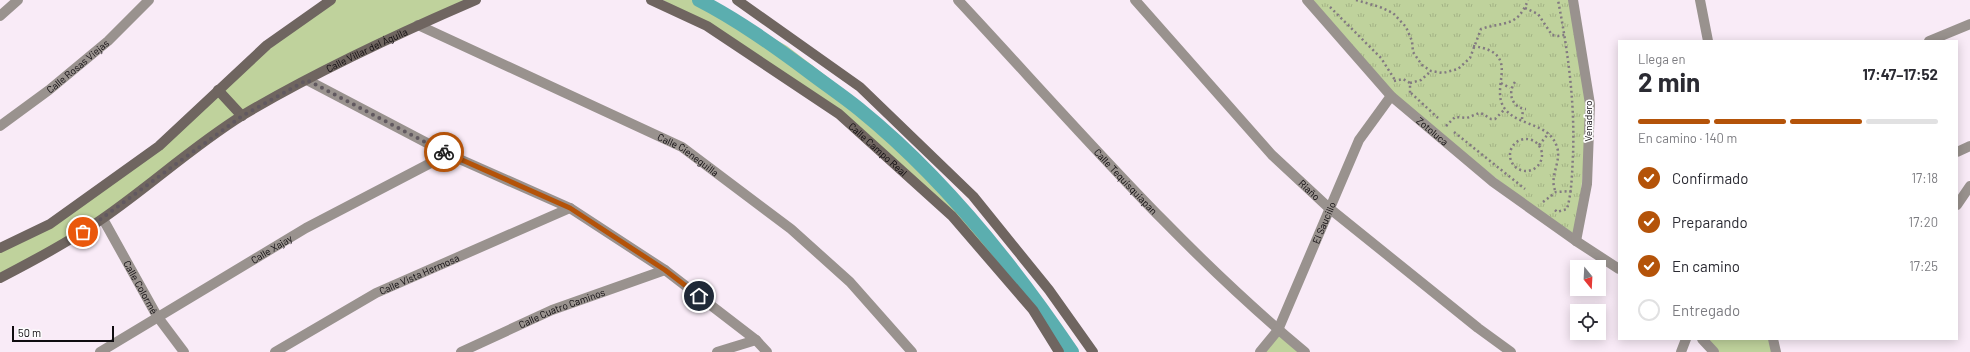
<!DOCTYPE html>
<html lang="es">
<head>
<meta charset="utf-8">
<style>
  body { margin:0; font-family:Barlow,sans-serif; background:#f2f2f3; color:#2b2b33; height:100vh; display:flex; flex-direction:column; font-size:15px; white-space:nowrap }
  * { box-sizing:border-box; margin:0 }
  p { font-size:13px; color:#7c7c81 }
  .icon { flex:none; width:22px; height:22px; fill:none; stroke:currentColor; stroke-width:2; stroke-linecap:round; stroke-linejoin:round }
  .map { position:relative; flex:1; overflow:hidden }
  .sheet { position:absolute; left:1618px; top:40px; width:340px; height:300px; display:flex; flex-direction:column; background:#fff; border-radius:0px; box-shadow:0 2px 10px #0003 }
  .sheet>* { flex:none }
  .needle { width:26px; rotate:162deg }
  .buttons { position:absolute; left:1570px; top:260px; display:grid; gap:8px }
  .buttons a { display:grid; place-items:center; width:36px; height:36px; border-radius:0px; background:#fff; box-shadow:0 2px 10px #0003; font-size:20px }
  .scale { position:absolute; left:12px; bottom:10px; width:102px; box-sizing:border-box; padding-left:4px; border:2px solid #0f0b0f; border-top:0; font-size:11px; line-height:14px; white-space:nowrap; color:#0f0b0f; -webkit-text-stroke:3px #fdfdfd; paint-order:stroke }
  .pin { position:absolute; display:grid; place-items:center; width:34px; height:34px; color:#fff; margin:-17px; border:2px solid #fff; border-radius:50%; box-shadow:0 1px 4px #0007 }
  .courier { position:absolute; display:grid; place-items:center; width:40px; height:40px; margin:-20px; border:3px solid #b45309; border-radius:50%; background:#fff; color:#222; box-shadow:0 1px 5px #0007 }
  .headline em { font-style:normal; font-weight:700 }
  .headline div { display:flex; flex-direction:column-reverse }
  .headline { display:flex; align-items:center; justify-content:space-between; height:68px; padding:0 20px }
  h1 { font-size:26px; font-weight:700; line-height:30px }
  .bar { display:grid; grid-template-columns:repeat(4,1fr); gap:6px 4px; align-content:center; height:48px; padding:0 20px }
  .bar i { height:5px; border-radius:3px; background:#e1e1e2 }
  .bar .active { background:#b45309 }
  .bar p { grid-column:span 4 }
  ol { padding:0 20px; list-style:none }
  li { display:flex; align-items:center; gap:12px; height:44px }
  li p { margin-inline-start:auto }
  li .icon { padding:4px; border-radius:50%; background:#b45309; color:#fff; stroke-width:4 }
  li:last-child { color:#7c7c81 }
  li i { width:22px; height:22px; border:2px solid #e1e1e2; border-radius:50% }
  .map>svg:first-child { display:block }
</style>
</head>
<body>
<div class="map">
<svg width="1970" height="352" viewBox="0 0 1970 352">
  <defs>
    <pattern id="park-tufts" width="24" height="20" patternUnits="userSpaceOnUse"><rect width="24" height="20" fill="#bfd29c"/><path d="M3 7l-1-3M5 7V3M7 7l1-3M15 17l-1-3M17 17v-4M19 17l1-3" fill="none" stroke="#a3b385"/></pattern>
  </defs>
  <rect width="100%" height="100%" fill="#f9ebf7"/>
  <!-- grass -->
  <g fill="#bfd29c">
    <polygon points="331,0 476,0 242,116 103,219 0,278 0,248 50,224 159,146 218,90"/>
    <polygon points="663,0 707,0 787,46 834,82 921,161 1005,257 1076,352 1067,352 1037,309 876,142 707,24"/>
    <polygon points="1278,330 1305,352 1260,352"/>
    <polygon points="1702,339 1773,339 1776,352 1714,352"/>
  </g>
  <!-- park -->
  <polygon fill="url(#park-tufts)" points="1307,0 1573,0 1590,104 1576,241 1391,96"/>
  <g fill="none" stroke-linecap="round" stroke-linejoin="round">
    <!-- canal -->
    <path stroke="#5baeaf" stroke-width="14" d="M699 0C738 20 774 46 808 71 825 84 843 96 859 109 943 177 1012 263 1072 352"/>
    <!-- path -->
    <g stroke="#827981" stroke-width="2.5" stroke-dasharray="2 3" stroke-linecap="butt">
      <path d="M1356 0 1380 7 1393 13 1406 27 1412 41 1413 52 1422 65 1431 71 1443 73 1458 69 1470 58 1481 29C1505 21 1517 28 1528 0"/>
      <polyline points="1330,7 1381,58 1395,80"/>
      <polyline points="1525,8 1538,14 1552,35 1558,36 1565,35"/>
      <path d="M1473 46C1524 53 1488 87 1505 109 1519 127 1549 122 1557 147 1562 162 1548 178 1556 192"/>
      <polyline points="1394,81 1403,79 1410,83 1410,93"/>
      <path d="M1515 82C1507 93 1512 108 1526 109"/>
      <polyline points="1410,83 1421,80 1431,71"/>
      <polyline points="1501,83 1510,88"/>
      <polyline points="1411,93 1438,118"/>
      <polyline points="1522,119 1523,109"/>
      <polyline points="1446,126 1455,117 1467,118 1479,113 1483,114 1491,119 1495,119 1505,109"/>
      <polyline points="1454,132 1525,189"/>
      <circle cx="1526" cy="155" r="16"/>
      <polyline points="1539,145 1549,133"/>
      <polyline points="1543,202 1556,192 1572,191"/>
      <path d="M1555 210 1557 212 1567 209C1572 191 1572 173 1573 155 1575 102 1568 52 1558 0"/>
    </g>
    <!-- street -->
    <g stroke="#99928e" stroke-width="10">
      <path id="s1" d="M958 0C1070 120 1178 247 1305 352"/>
      <path id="s2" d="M1135 0 1272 155 1329 208 1478 328 1511 352"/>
      <path id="s3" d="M1307 0 1391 96 1493 182 1576 241 1619 269"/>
      <polyline points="1573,0 1590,104 1587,184 1576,241"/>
      <polyline points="1700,0 1708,41"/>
      <polyline points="0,16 18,0"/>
      <path id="s4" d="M418 25 682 147 791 229 850 282 912 352"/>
      <polyline points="1929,41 1970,24"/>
      <polyline points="307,80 448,154 570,208 665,270 756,340 767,352"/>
      <path id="s5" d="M0 126 49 90 108 41 149 0"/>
      <polyline points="1957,152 1970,146"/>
      <polyline points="1957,205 1970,186"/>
      <path id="s6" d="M103 219 157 316 184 352"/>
      <polyline points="1702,339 1714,352"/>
      <polyline points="1773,339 1776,352"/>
      <path id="s7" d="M100 352 306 228 448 154"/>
      <path id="s8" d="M275 352 376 293 570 208"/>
      <path id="s9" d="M461 352 552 310 665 270"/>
      <polyline points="717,352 756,340"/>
      <path id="s10" d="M1260 352 1278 330 1359 140 1391 96"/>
      <polyline points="1681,352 1686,339"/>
    </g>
    <!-- secondary -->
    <g stroke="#6f6560" stroke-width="10">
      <path id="s11" d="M651 0 707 26 839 114 952 216 1033 310 1059 352"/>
      <polyline points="737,0 860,87 973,196 1049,290 1093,352"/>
      <polyline points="218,90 242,116"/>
      <polyline points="0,248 50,224 159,146 267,45 331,0"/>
      <path id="s12" d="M0 278C35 260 69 242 102 219 150 186 193 146 243 115 317 71 397 34 476 0"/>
    </g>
  </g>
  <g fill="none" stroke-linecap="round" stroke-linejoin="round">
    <!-- done -->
    <polyline stroke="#615960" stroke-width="4" stroke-dasharray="0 7.2" points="83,232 242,116 307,80 444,152"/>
    <!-- route -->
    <polyline stroke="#b45309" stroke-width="5" points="444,152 570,208 665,270 699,296"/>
  </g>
  <g text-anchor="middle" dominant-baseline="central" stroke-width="3.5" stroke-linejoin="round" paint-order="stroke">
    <!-- street labels -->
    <g font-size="10" fill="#0f0b0f" stroke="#fdfdfd">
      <text stroke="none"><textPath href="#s12" startOffset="433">Calle Villar del Águila</textPath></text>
      <text stroke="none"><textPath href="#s5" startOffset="98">Calle Rosas Viejas</textPath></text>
      <text transform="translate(1588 121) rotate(-90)">Venadero</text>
      <text stroke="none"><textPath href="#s3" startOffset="182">Zotoluca</textPath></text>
      <text stroke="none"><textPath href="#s11" startOffset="273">Calle Campo Real</textPath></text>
      <text stroke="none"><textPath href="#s4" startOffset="300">Calle Cieneguilla</textPath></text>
      <text stroke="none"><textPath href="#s1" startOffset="247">Calle Tequisquiapan</textPath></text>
      <text stroke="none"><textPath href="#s2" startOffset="258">Riaño</textPath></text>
      <text stroke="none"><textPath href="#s10" startOffset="145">El Saucillo</textPath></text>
      <text stroke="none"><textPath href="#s7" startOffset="200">Calle Xajay</textPath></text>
      <text stroke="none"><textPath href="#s8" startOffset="164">Calle Vista Hermosa</textPath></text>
      <text stroke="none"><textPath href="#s6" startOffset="78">Calle Colormé</textPath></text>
      <text stroke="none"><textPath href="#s9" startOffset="110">Calle Cuatro Caminos</textPath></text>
    </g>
  </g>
</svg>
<div class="buttons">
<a><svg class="needle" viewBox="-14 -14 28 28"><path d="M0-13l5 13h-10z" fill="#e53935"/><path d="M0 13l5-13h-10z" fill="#7c7c81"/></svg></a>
<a><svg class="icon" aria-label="locate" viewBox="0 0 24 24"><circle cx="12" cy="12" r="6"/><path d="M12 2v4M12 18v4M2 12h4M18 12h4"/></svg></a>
</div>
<div class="scale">50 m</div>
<div class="pin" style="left:83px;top:232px;background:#ea580c"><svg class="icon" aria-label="bag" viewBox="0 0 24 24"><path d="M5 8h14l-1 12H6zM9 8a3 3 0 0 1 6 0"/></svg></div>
<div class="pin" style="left:699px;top:296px;background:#1f2937"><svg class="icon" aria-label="home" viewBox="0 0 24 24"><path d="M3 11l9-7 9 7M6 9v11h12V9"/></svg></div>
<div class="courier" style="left:444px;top:152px"><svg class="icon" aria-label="bike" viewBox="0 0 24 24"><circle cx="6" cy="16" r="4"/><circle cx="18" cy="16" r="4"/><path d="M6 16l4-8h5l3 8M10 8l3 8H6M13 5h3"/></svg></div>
<section class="sheet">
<div class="headline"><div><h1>2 min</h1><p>Llega en</p></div><em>17:47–17:52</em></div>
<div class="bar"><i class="active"></i><i class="active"></i><i class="active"></i><i></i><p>En camino · 140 m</p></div>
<ol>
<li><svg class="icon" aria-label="check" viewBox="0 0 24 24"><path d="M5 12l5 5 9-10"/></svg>Confirmado<p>17:18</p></li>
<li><svg class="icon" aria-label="check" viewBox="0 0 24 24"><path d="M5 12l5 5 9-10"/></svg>Preparando<p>17:20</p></li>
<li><svg class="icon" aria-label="check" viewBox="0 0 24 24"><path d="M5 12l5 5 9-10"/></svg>En camino<p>17:25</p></li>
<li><i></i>Entregado</li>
</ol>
</section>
</div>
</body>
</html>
